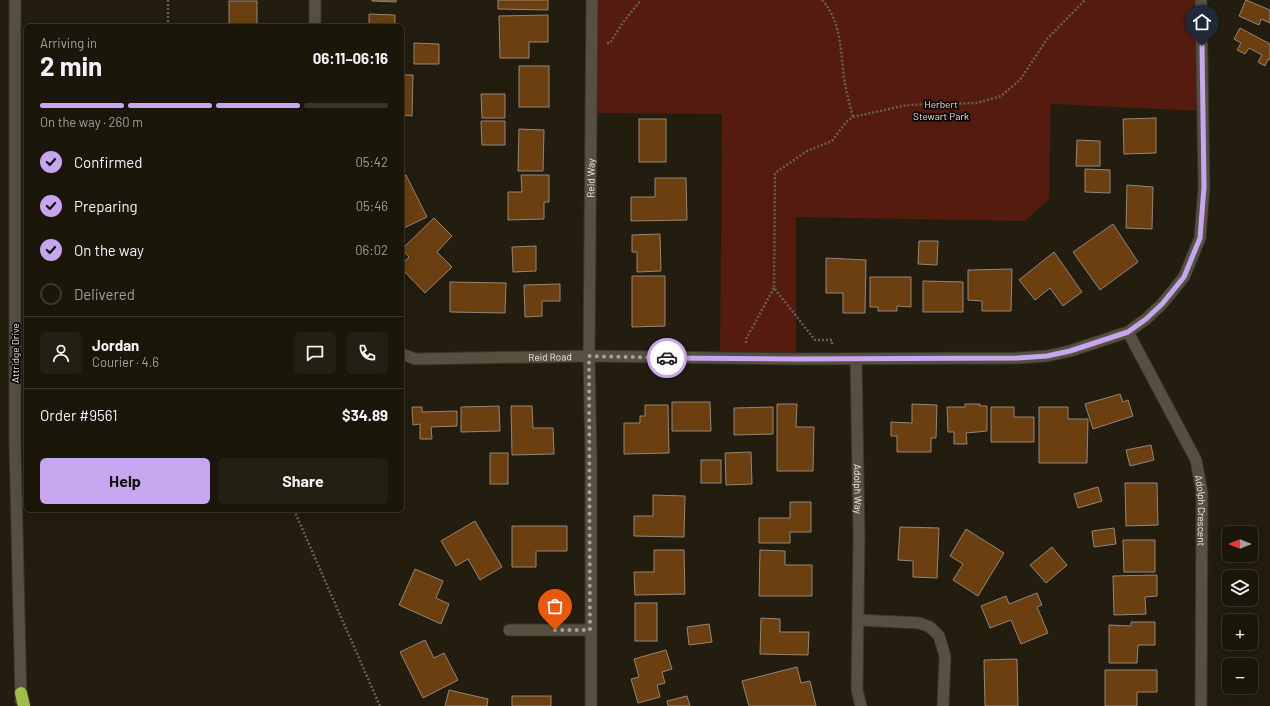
<!DOCTYPE html>
<html lang="en">
<head>
<meta charset="utf-8">
<style>
  body { margin:0; font-family:Barlow,sans-serif; background:#231f13; color:#f1f3f6; height:100vh; display:flex; flex-direction:column; font-size:15px; white-space:nowrap }
  * { box-sizing:border-box; margin:0 }
  p { font-size:13px; color:#9f9f9c }
  .icon { flex:none; width:22px; height:22px; fill:none; stroke:currentColor; stroke-width:2; stroke-linecap:round; stroke-linejoin:round }
  .map { position:relative; flex:1; overflow:hidden }
  .panel { position:absolute; left:24px; top:24px; width:380px; height:488px; display:flex; flex-direction:column; background:#1a160a; border-radius:6px; box-shadow:0 4px 16px #0002,0 0 0 1px #38352b }
  .panel>* { flex:none }
  .needle { width:26px; rotate:270deg }
  .tools { position:absolute; left:1222px; top:526px; display:grid; gap:8px }
  .tools a { display:grid; place-items:center; width:36px; height:36px; border-radius:6px; background:#1a160a; box-shadow:0 4px 16px #0002,0 0 0 1px #38352b; font-size:20px }
  .pin { position:absolute; display:grid; place-items:center; width:34px; height:34px; color:#fff; margin:-41px -17px; border-radius:50% 50% 50% 0; rotate:-45deg; box-shadow:0 0 4px #0007 }
  .pin .icon { rotate:45deg }
  .courier { position:absolute; display:grid; place-items:center; width:40px; height:40px; margin:-20px; border:3px solid #c8a5ef; border-radius:50%; background:#fff; color:#222; box-shadow:0 1px 5px #0007 }
  .head em { font-style:normal; font-weight:700 }
  .head div { display:flex; flex-direction:column-reverse }
  .head { display:flex; align-items:center; justify-content:space-between; height:68px; padding:0 16px }
  h1 { font-size:26px; font-weight:700; line-height:30px }
  .bar { display:grid; grid-template-columns:repeat(4,1fr); gap:6px 4px; align-content:center; height:48px; padding:0 16px }
  .bar i { height:5px; border-radius:3px; background:#38352b }
  .bar .selected { background:#c8a5ef }
  .bar p { grid-column:span 4 }
  .line { display:flex; align-items:center; gap:10px; padding:0 16px; border-top:1px solid #38352b }
  .line div { flex:1 }
  .round { display:grid; place-items:center; flex:none; width:42px; height:42px; border-radius:6px; background:#231f13 }
  ol { padding:0 16px; list-style:none }
  li { display:flex; align-items:center; gap:12px; height:44px }
  li p { margin-inline-start:auto }
  li .icon { padding:4px; border-radius:50%; background:#c8a5ef; color:#111; stroke-width:4 }
  li:last-child { color:#9f9f9c }
  li i { width:22px; height:22px; border:2px solid #38352b; border-radius:50% }
  .button { display:flex; gap:8px; margin-top:auto; padding:8px 16px }
  .button a { flex:1; height:46px; border-radius:6px; background:#c8a5ef; color:#111; font-size:16px; font-weight:700; line-height:46px; text-align:center }
  .button a+a { background:#231f13; color:#f1f3f6 }
  .map>svg:first-child { display:block }
</style>
</head>
<body>
<div class="map">
<svg width="1270" height="706" viewBox="0 0 1270 706">
  <rect width="100%" height="100%" fill="#221d0e"/>
  <!-- green -->
  <polygon fill="#551b0f" points="591,0 1201,0 1202,111 1051,104 1049,199 1025,221 796,217 796,359 720,358 722,114 590,113"/>
  <!-- building -->
  <g fill="#6b3f10" stroke="#958578">
    <polygon points="372,0 396,0 396,2 372,1"/>
    <polygon points="498,0 548,0 548,10 498,9"/>
    <polygon points="1246,0 1270,10 1270,23 1261,19 1259,25 1239,16"/>
    <rect x="229" y="1" width="28" height="25"/>
    <polygon points="369,14 395,15 395,26 369,26"/>
    <polygon points="548,15 548,42 529,42 529,58 500,58 499,16"/>
    <polygon points="1240,28 1270,44 1270,60 1268,59 1265,66 1258,62 1262,55 1249,48 1245,54 1237,50 1241,43 1234,39"/>
    <polygon points="414,43 439,44 439,64 414,64"/>
    <rect x="519" y="66" width="30" height="41"/>
    <polygon points="402,75 413,75 412,116 402,115"/>
    <polygon points="481,94 505,94 505,118 482,118"/>
    <polygon points="1156,118 1156,153 1124,154 1123,119"/>
    <rect x="639" y="119" width="27" height="43"/>
    <polygon points="481,121 505,121 505,145 482,145"/>
    <polygon points="519,129 544,130 543,171 518,171"/>
    <polygon points="1077,140 1100,141 1100,166 1076,166"/>
    <polygon points="1085,169 1110,170 1110,193 1085,192"/>
    <polygon points="406,175 427,217 402,229 402,177"/>
    <polygon points="521,175 549,175 549,202 544,202 544,219 508,220 508,192 522,192"/>
    <polygon points="655,178 686,178 687,220 631,221 631,197 655,197"/>
    <polygon points="1127,185 1153,187 1152,229 1126,228"/>
    <polygon points="434,218 452,236 437,252 452,267 425,293 402,269 402,264 409,257 402,249"/>
    <polygon points="1113,224 1138,262 1100,290 1073,252"/>
    <polygon points="660,234 661,271 637,272 637,252 632,252 632,235"/>
    <polygon points="919,241 938,241 937,265 918,264"/>
    <polygon points="536,246 536,271 513,272 512,247"/>
    <polygon points="1054,252 1082,292 1063,306 1050,288 1035,300 1019,280"/>
    <polygon points="826,258 866,260 865,313 843,313 843,293 826,293"/>
    <polygon points="1012,269 1011,311 982,311 982,301 968,300 968,270"/>
    <polygon points="632,276 665,276 665,326 632,327"/>
    <polygon points="870,277 911,277 911,307 897,306 897,311 878,311 878,307 870,307"/>
    <polygon points="923,281 963,282 963,312 923,312"/>
    <polygon points="450,282 506,283 505,313 450,312"/>
    <polygon points="560,284 560,301 542,301 542,316 525,317 524,285"/>
    <polygon points="1120,394 1123,402 1128,400 1133,416 1093,429 1085,404"/>
    <polygon points="672,402 710,402 711,431 672,431"/>
    <polygon points="777,404 797,404 796,427 814,427 813,471 777,471"/>
    <polygon points="912,404 937,405 936,438 931,438 931,452 897,452 897,436 891,436 891,422 912,423"/>
    <polygon points="965,404 980,404 980,406 987,406 987,431 966,433 967,444 954,444 954,432 948,432 947,407 965,407"/>
    <polygon points="645,405 668,405 669,453 624,454 624,423 640,423 640,416 645,416"/>
    <polygon points="499,406 500,431 461,432 461,407"/>
    <polygon points="511,406 532,406 533,428 553,428 554,454 512,455"/>
    <polygon points="412,407 422,407 422,412 457,411 457,426 431,427 432,439 420,439 420,424 413,425"/>
    <polygon points="773,407 773,434 734,435 734,408"/>
    <polygon points="991,407 1014,407 1014,417 1034,417 1034,442 991,442"/>
    <polygon points="1039,407 1068,407 1068,419 1088,419 1087,463 1039,463"/>
    <polygon points="1151,445 1154,460 1130,466 1126,450"/>
    <polygon points="751,452 752,484 726,485 725,453"/>
    <rect x="490" y="453" width="18" height="31"/>
    <rect x="701" y="460" width="20" height="23"/>
    <polygon points="1125,483 1157,483 1158,525 1126,526"/>
    <polygon points="1098,487 1102,501 1078,508 1074,494"/>
    <polygon points="653,495 685,496 684,537 634,536 634,516 653,516"/>
    <polygon points="790,502 811,502 811,532 790,532 790,543 759,543 759,518 790,518"/>
    <polygon points="475,521 502,567 480,580 468,559 456,566 441,541"/>
    <polygon points="512,526 567,526 567,551 536,551 536,567 512,567"/>
    <polygon points="900,527 939,528 937,578 913,577 913,561 898,560"/>
    <polygon points="1114,528 1116,544 1094,547 1092,531"/>
    <polygon points="966,529 1004,553 978,596 953,580 963,564 950,556"/>
    <polygon points="1123,540 1155,540 1155,572 1124,572"/>
    <polygon points="1052,547 1067,565 1046,583 1030,565"/>
    <polygon points="654,550 684,550 685,594 635,595 634,572 654,572"/>
    <polygon points="760,550 785,551 785,565 812,565 812,596 759,596"/>
    <polygon points="415,569 443,581 436,598 449,604 441,624 399,605"/>
    <polygon points="1157,575 1157,596 1145,597 1146,614 1114,615 1113,576"/>
    <polygon points="1037,593 1042,605 1037,607 1048,633 1021,644 1011,620 990,628 981,606 1006,596 1009,604"/>
    <rect x="635" y="603" width="22" height="38"/>
    <polygon points="761,618 780,619 780,632 809,632 808,655 760,654"/>
    <polygon points="1131,622 1155,622 1155,645 1138,645 1137,663 1109,663 1109,625 1131,626"/>
    <polygon points="709,624 712,642 689,645 687,627"/>
    <polygon points="425,640 434,658 444,653 458,680 423,698 400,652"/>
    <polygon points="666,650 672,669 662,672 665,683 657,685 660,697 638,703 631,679 639,677 634,659"/>
    <polygon points="1017,659 1018,706 985,706 984,660"/>
    <polygon points="797,667 801,683 810,681 816,706 749,706 742,681"/>
    <polygon points="1105,670 1157,670 1157,692 1137,692 1137,706 1105,706"/>
    <polygon points="449,690 488,699 487,706 445,706"/>
    <rect x="512" y="696" width="39" height="10"/>
    <polygon points="687,696 690,706 668,706 667,701"/>
  </g>
  <g fill="none" stroke-linecap="round" stroke-linejoin="round">
    <!-- minor casing -->
    <g stroke="#38352d" stroke-width="13">
      <g id="minor">
        <polyline points="315,26 315,0"/>
        <path id="s1" d="M1128 332 1196 460 1202 493 1201 706"/>
        <path id="s2" d="M402 354 415 359 589 356 796 359 1018 358 1047 356 1070 351 1128 332 1146 319 1162 304 1184 277 1200 238 1204 187 1201 0"/>
        <path id="s3" d="M856 359 859 537 857 690 861 706"/>
        <polyline points="858,620 919,623 930,627 939,636 945,656 943,706"/>
        <polyline points="509,630 590,630"/>
        <path id="s4" d="M591 706V457L589 356 592 0"/>
      </g>
    </g>
    <!-- secondary casing -->
    <g stroke="#38352d" stroke-width="13">
      <polyline id="secondary" points="15,0 15,443 21,701"/>
    </g>
    <!-- motorway casing -->
    <g stroke="#38352d" stroke-width="14">
      <polyline id="motorway" points="21,693 24,706"/>
    </g>
    <!-- path -->
    <g stroke="#656053" stroke-width="2.5" stroke-dasharray="2 2" stroke-linecap="butt">
      <path d="M822 0C843 23 840 55 845 84 847 95 850 106 853 117"/>
      <polyline points="168,26 168,0"/>
      <polyline points="607,43 610,43 624,21 641,0"/>
      <polyline points="746,343 746,339 774,288"/>
      <polyline points="832,344 832,340 815,340 774,288 775,173 807,151 832,141 846,122 853,117 907,105 977,103 1001,96 1020,80 1047,39 1085,0"/>
      <polyline points="294,510 380,706"/>
    </g>
    <!-- minor -->
    <use href="#minor" stroke="#565040" stroke-width="11"/>
    <!-- secondary -->
    <use href="#secondary" stroke="#565040" stroke-width="11"/>
    <!-- motorway -->
    <use href="#motorway" stroke="#a2bd46" stroke-width="12"/>
  </g>
  <g fill="none" stroke-linecap="round" stroke-linejoin="round">
    <!-- done -->
    <polyline stroke="#a7a397" stroke-width="4" stroke-dasharray="0 7.2" points="555,630 590,630 589,356 667,358"/>
    <!-- route -->
    <polyline stroke="#c8a5ef" stroke-width="5" points="667,358 796,359 1018,358 1047,356 1070,351 1128,332 1146,319 1162,304 1184,277 1200,238 1204,187 1202,46"/>
  </g>
  <g text-anchor="middle" dominant-baseline="central" stroke-width="3.5" stroke-linejoin="round" paint-order="stroke">
    <!-- park labels -->
    <g font-size="10" fill="#f5ddd8" stroke="#090703">
      <text x="941" y="104">Herbert<tspan x="941" dy="12">Stewart Park</tspan></text>
    </g>
    <!-- street labels -->
    <g font-size="10" fill="#eeebe1" stroke="#090703">
      <text stroke="none"><textPath href="#s4" startOffset="528">Reid Way</textPath></text>
      <text transform="translate(15 353) rotate(-90)">Attridge Drive</text>
      <text stroke="none"><textPath href="#s2" startOffset="149">Reid Road</textPath></text>
      <text stroke="none"><textPath href="#s3" startOffset="130">Adolph Way</textPath></text>
      <text stroke="none"><textPath href="#s1" startOffset="196">Adolph Crescent</textPath></text>
    </g>
  </g>
</svg>
<div class="tools">
<a><svg class="needle" viewBox="-14 -14 28 28"><path d="M0-13l5 13h-10z" fill="#e53935"/><path d="M0 13l5-13h-10z" fill="#9f9f9c"/></svg></a>
<a><svg class="icon" aria-label="layers" viewBox="0 0 24 24"><path d="M12 4l9 5-9 5-9-5zM3 14l9 5 9-5"/></svg></a>
<a>+</a>
<a>−</a>
</div>
<div class="pin" style="left:555px;top:630px;background:#ea580c"><svg class="icon" aria-label="bag" viewBox="0 0 24 24"><path d="M5 8h14l-1 12H6zM9 8a3 3 0 0 1 6 0"/></svg></div>
<div class="pin" style="left:1202px;top:46px;background:#1f2937"><svg class="icon" aria-label="home" viewBox="0 0 24 24"><path d="M3 11l9-7 9 7M6 9v11h12V9"/></svg></div>
<div class="courier" style="left:667px;top:358px"><svg class="icon" aria-label="car" viewBox="0 0 24 24"><path d="M5 17H2v-5l4-1 3-4h7l3 4 3 1v5h-3M9 17h6M6 11h13"/><circle cx="7" cy="17" r="2"/><circle cx="17" cy="17" r="2"/></svg></div>
<section class="panel">
<div class="head"><div><h1>2 min</h1><p>Arriving in</p></div><em>06:11–06:16</em></div>
<div class="bar"><i class="selected"></i><i class="selected"></i><i class="selected"></i><i></i><p>On the way · 260 m</p></div>
<ol>
<li><svg class="icon" aria-label="check" viewBox="0 0 24 24"><path d="M5 12l5 5 9-10"/></svg>Confirmed<p>05:42</p></li>
<li><svg class="icon" aria-label="check" viewBox="0 0 24 24"><path d="M5 12l5 5 9-10"/></svg>Preparing<p>05:46</p></li>
<li><svg class="icon" aria-label="check" viewBox="0 0 24 24"><path d="M5 12l5 5 9-10"/></svg>On the way<p>06:02</p></li>
<li><i></i>Delivered</li>
</ol>
<div class="line" style="height:72px"><a class="round"><svg class="icon" aria-label="person" viewBox="0 0 24 24"><circle cx="12" cy="8" r="4"/><path d="M4 21q1-7 8-7t8 7"/></svg></a><div><b>Jordan</b><p>Courier · 4.6</p></div><a class="round"><svg class="icon" aria-label="chat" viewBox="0 0 24 24"><path d="M4 5h16v11H9l-5 4z"/></svg></a><a class="round"><svg class="icon" aria-label="phone" viewBox="0 0 24 24"><path d="M5 4h4l2 5-3 2q2 4 5 5l2-3 5 2v4C11 20 4 13 5 4z"/></svg></a></div>
<div class="line" style="height:52px"><div>Order #9561</div><b>$34.89</b></div>
<div class="button"><a>Help</a><a>Share</a></div>
</section>
</div>
</body>
</html>
